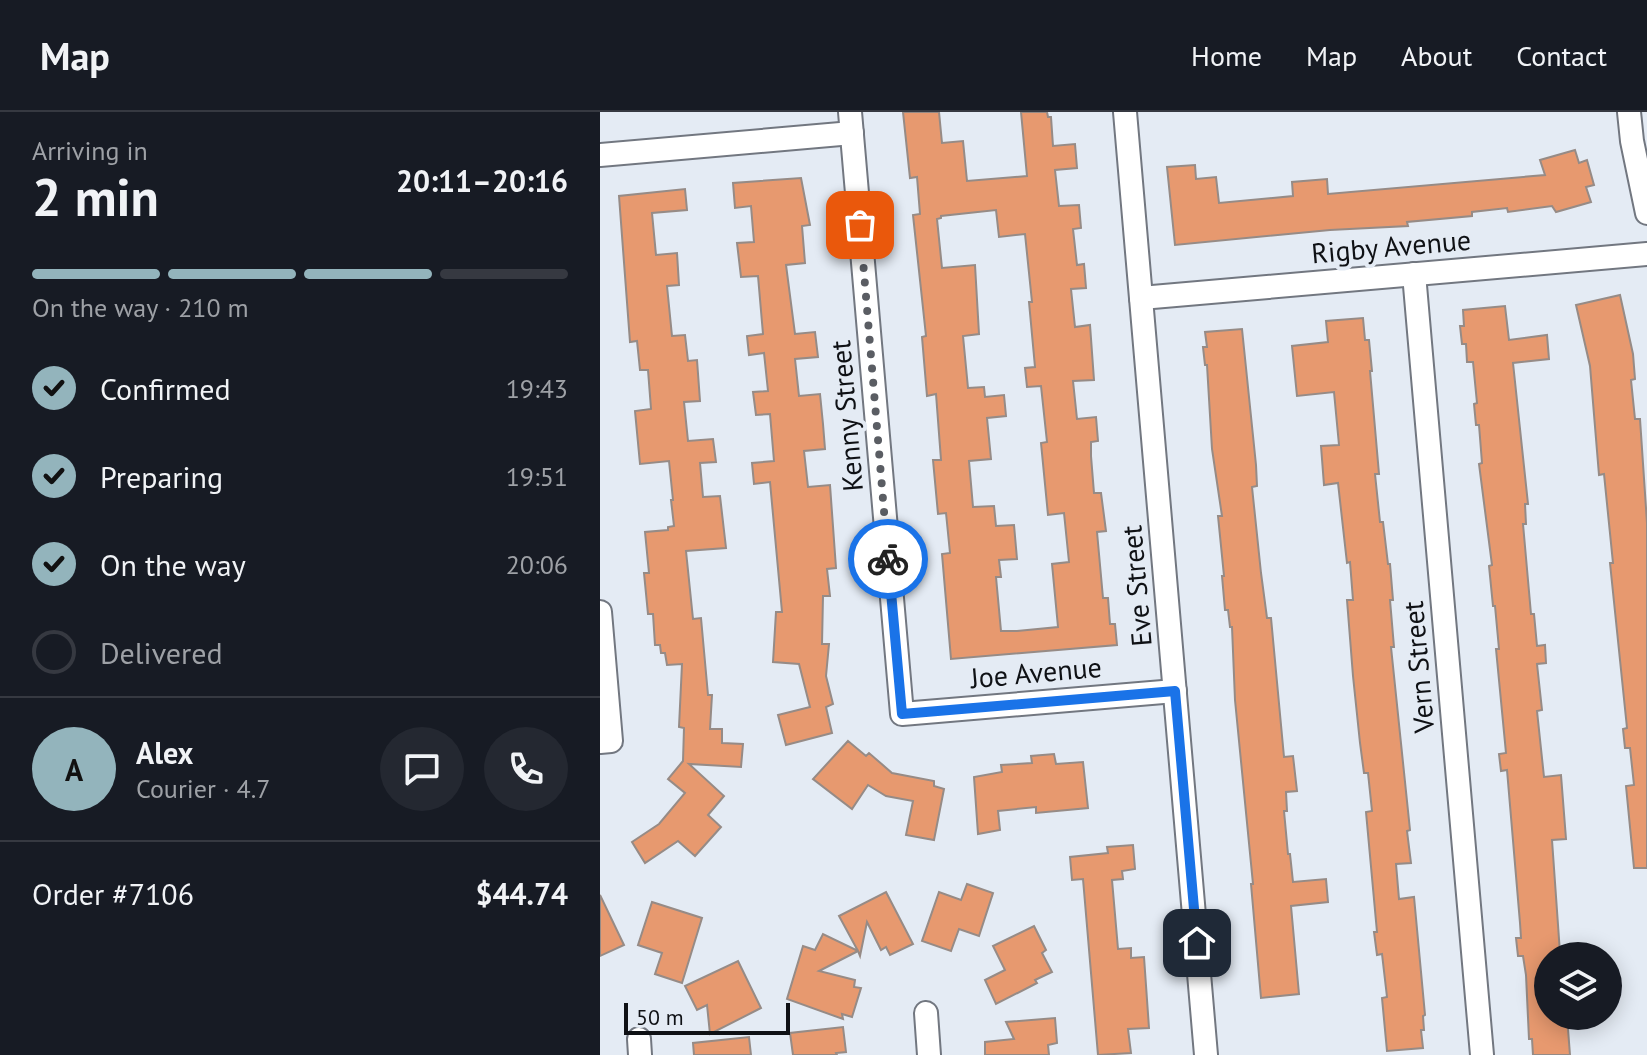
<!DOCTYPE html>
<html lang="en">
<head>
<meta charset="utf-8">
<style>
  body { margin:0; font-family:"PT Sans",sans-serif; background:#242831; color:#f1f3f6; height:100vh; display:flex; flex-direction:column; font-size:30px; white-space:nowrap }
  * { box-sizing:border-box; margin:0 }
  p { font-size:26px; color:#9ea1a6 }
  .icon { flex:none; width:44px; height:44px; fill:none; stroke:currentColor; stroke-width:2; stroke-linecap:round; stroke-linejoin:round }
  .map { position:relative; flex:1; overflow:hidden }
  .panel { display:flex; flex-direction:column; background:#171b24; width:600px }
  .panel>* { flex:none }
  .controls { position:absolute; left:934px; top:830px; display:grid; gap:16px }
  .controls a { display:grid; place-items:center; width:88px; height:88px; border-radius:50%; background:#171b24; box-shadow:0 4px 20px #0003; font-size:40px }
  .scale { position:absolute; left:24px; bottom:20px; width:166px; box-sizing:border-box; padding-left:8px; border:4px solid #0f1115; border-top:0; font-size:22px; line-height:28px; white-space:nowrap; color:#0f1115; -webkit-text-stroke:6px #e4ebf4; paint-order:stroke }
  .pin { position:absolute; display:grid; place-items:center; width:68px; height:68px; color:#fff; margin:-34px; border-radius:16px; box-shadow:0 4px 12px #0006 }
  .courier { position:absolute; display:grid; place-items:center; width:80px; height:80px; margin:-40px; border:6px solid #1a73e8; border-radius:50%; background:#fff; color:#222; box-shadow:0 2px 10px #0007 }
  .summary em { font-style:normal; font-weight:700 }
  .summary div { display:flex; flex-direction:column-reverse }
  .summary { display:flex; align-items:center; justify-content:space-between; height:136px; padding:0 32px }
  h1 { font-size:52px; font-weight:700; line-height:60px }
  .bar { display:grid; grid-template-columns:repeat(4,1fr); gap:12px 8px; align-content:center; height:96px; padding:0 32px }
  .bar i { height:10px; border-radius:6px; background:#363941 }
  .bar .active { background:#93b4bc }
  .bar p { grid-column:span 4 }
  .line { display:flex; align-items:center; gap:20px; padding:0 32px; border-top:2px solid #363941 }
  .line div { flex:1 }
  .round { display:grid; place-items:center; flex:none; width:84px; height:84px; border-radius:42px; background:#242831 }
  ol { padding:0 32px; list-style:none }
  li { display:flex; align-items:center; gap:24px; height:88px }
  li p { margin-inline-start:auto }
  li .icon { padding:8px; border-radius:50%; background:#93b4bc; color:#111; stroke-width:4 }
  li:last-child { color:#9ea1a6 }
  li i { width:44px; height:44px; border:4px solid #363941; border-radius:50% }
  header { display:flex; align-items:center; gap:48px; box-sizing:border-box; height:112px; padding:0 40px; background:#171b24; border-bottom:2px solid #363941 }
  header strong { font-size:38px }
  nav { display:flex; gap:44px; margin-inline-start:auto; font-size:28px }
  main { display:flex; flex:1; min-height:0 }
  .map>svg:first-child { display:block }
</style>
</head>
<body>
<header>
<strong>Map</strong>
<nav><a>Home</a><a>Map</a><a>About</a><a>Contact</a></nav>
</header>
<main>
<section class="panel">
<div class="summary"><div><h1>2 min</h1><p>Arriving in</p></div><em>20:11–20:16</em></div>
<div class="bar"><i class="active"></i><i class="active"></i><i class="active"></i><i></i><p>On the way · 210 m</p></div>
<ol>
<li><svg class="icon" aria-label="check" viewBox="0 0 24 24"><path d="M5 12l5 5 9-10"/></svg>Confirmed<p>19:43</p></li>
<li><svg class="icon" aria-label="check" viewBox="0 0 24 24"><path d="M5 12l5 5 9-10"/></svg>Preparing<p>19:51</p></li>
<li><svg class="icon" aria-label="check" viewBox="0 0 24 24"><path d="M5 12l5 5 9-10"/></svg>On the way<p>20:06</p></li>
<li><i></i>Delivered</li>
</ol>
<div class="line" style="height:144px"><b class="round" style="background:#93b4bc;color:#111">A</b><div><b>Alex</b><p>Courier · 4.7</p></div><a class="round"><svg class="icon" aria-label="chat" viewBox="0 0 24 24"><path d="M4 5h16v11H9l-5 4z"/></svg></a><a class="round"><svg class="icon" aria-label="phone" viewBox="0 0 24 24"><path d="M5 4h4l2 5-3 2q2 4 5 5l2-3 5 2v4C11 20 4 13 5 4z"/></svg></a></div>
<div class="line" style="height:104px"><div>Order #7106</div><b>$44.74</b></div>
</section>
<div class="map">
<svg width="1047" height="943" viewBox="0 0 1047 943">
  <rect width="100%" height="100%" fill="#e4ebf4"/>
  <!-- building -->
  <g fill="#e7996f" stroke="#968b86" stroke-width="2" fill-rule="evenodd">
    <path d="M303 0H339L342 31 363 29 367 69 427 64 421 0H447L448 5H451L453 34 475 32 477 56 455 58 459 94 479 93 481 116 473 117 477 153 484 152 486 176 471 177 475 215 490 213 494 268 473 269 477 307 496 305 498 329 491 330V344L494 381H501L506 419 497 420 503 486H508L510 512H515L517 533 351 547 342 442 350 441 346 401 338 402 333 348H341L336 282 327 284 322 225 326 224 313 103 320 102 317 65 310 66ZM396 98 399 125 425 122 432 190H429L435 255 425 256 427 275 441 274 447 330 441 331 448 403 464 401 469 450 452 452 458 515 417 519H401L396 465H401L399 448 417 447 414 413 396 414 394 394 373 395 369 349 391 347 387 306 406 304 404 283 385 285 384 275 368 276 363 224 379 222 375 153 342 156 337 107 341 106V104Z"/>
    <polygon points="975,38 979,51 987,48 994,73 986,75 991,90 956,100 952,94 908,100 907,96 872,100 872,104 807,110 808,114 730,118 575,133 567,55 595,53 596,67 616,65 619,91 693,84 692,70 727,67 728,82 945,63 940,48"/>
    <polygon points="201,66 210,113 202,114 205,151 186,153 195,222 215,220 218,245 195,247 199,284 220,282 223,312 225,337 204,339 208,375 230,373 236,456 227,457 230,484 223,484 222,532 229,532 226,564 233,592 226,595 232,621 186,633 178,603 210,595 199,552 173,550 176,500 182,500 170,370 154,372 152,351 174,349 170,302 156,303 153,280 168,279 164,241 149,243 147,224 163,222 158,164 141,165 137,131 154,130 151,94 135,96 133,71"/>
    <polygon points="85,77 87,98 52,101 56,143 77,141 79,173 67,174 72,224 85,223 88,249 97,248 100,289 84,290 88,329 113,327 116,350 100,351 103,385 120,384 126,436 86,439 93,507 101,506 108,583 112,583 110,617 122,617 122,631 143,632 141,655 89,652 124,684 108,703 121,715 95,744 78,729 45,751 32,730 59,712 85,681 68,667 83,649 84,616 79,615 82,552 67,553 65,541 61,541 60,533 55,533 53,502 48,502 44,461 49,461 45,420 68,418 68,415 74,414 71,388 73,388 69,349 40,352 35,299 51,297 48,258 40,258 37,229 30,230 19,84"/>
    <polygon points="1020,183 1033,242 1035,267 1031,268 1035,307 1040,307 1047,411 1047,756 1034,756 1026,674 1034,673 1030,636 1025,636 1023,617 1027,616 1010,451 1013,451 1004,362 999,363 990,254 976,193"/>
    <polygon points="905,194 909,228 947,223 949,247 913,251 928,392 925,392 926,412 923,412 931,502 934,502 937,534 945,533 946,551 937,552 942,598 937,599 944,665 961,663 966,727 952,728 960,841 957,841 957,844 948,844 948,904 967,904 970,943 933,943 932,927 929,927 926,863 923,844 918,844 916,826 921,826 920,811 907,658 901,659 899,642 906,641 896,537 899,537 895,494 893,494 889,454 892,453 879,352 882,351 879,313 876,313 874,292 877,291 873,250 867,250 866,232 862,232 860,214 864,214 863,198"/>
    <polygon points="763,206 765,228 769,228 772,259 770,259 779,362 775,362 780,410 783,410 788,452 790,452 793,488 790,488 794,535 791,535 810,718 807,719 811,751 796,752 799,787 814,785 825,903 823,904 824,918 821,918 823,936 787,939 782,886 787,885 782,842 777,843 774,820 777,820 766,700 772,699 768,661 764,661 760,631 753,564 747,488 753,488 750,450 747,451 738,371 724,373 721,334 739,333 734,280 697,284 692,234 728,230 726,209"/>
    <polygon points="642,217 656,353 657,374 652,375 661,461 667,506 671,506 684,645 693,644 697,679 686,680 687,699 684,699 688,742 690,742 693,770 726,767 728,790 691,794 699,882 661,886 651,772 653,772 635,588 632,515 630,515 628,498 625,498 622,464 624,464 618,404 622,404 612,337 607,253 605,253 603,235 607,235 605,220"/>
    <polygon points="248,629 266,644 269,641 292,661 334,669 334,674 344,677 334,728 306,723 313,689 286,684 268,673 252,697 213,667"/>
    <polygon points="454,642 456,652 483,650 488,696 436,701 436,695 398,699 400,718 378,722 374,665 402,660 401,653 432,651 431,644"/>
    <polygon points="533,733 535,757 522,759 523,767 512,768 518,837 531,836 531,846 544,845 549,916 528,917 531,941 498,943 483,767 472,768 470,745 508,741 507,735"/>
    <polygon points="367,772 393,781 379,824 359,817 351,839 322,829 339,780 361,788"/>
    <polygon points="286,780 313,832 290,843 286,835 281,838 267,810 260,844 258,839 219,859 255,868 254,875 261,876 252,905 242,902 243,907 187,887 203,834 215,838 223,822 258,839 239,804"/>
    <polygon points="0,783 24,833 0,844"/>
    <polygon points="52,790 102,806 82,871 55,862 62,841 38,833"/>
    <polygon points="434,814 446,838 442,841 452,860 435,868 437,871 396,892 385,868 405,858 393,834"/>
    <polygon points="138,849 161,896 110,922 107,893 97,898 85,874"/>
    <polygon points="455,906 457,931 448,933 449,943 385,943 385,930 414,927 406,910"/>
    <polygon points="243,915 246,940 236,941 237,943 193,943 190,921"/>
    <polygon points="149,925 151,943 94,943 93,931"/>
  </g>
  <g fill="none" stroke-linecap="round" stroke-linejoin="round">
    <!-- street casing -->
    <g stroke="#727780" stroke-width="26">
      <g id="street">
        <polyline points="250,0 302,602 575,579"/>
        <polyline points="525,0 606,943"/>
        <polyline points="1029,0 1032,29 1047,101"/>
        <polyline points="0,43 252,21"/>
        <polyline points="814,162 882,943"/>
        <polyline points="541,186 1047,142"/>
        <polyline points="0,500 11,629 0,630"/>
        <polyline points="326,901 329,943"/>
        <polyline points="39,927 40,943"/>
      </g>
    </g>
    <!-- street -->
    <use href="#street" stroke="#fff" stroke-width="22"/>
  </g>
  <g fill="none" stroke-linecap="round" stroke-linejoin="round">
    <!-- done -->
    <polyline stroke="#5a5d63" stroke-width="8" stroke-dasharray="0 14.4" points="260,113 288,447"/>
    <!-- route -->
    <polyline stroke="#1a73e8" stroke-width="10" points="288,447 302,602 575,579 597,831"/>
  </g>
  <g text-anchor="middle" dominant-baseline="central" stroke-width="8" stroke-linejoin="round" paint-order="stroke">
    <!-- street labels -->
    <g font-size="28" fill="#0f1115" stroke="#e4ebf4">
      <text transform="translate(791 134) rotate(-5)">Rigby Avenue</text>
      <text transform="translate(246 304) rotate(-95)">Kenny Street</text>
      <text transform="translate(536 474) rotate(-95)">Eve Street</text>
      <text transform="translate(818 555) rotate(-95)">Vern Street</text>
      <text transform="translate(436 560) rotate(-5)">Joe Avenue</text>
    </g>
  </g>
</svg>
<div class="controls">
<a><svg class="icon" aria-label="layers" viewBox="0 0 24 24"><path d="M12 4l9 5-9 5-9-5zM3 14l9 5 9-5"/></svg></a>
</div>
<div class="scale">50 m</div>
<div class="pin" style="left:260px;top:113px;background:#ea580c"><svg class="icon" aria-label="bag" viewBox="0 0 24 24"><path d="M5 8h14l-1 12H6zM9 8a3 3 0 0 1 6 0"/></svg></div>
<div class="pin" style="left:597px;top:831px;background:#1f2937"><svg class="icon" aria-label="home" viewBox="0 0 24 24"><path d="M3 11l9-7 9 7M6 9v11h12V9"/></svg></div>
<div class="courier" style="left:288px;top:447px"><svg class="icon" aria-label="bike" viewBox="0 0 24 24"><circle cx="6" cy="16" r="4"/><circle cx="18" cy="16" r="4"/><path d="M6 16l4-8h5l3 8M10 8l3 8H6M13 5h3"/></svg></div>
</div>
</main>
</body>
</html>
